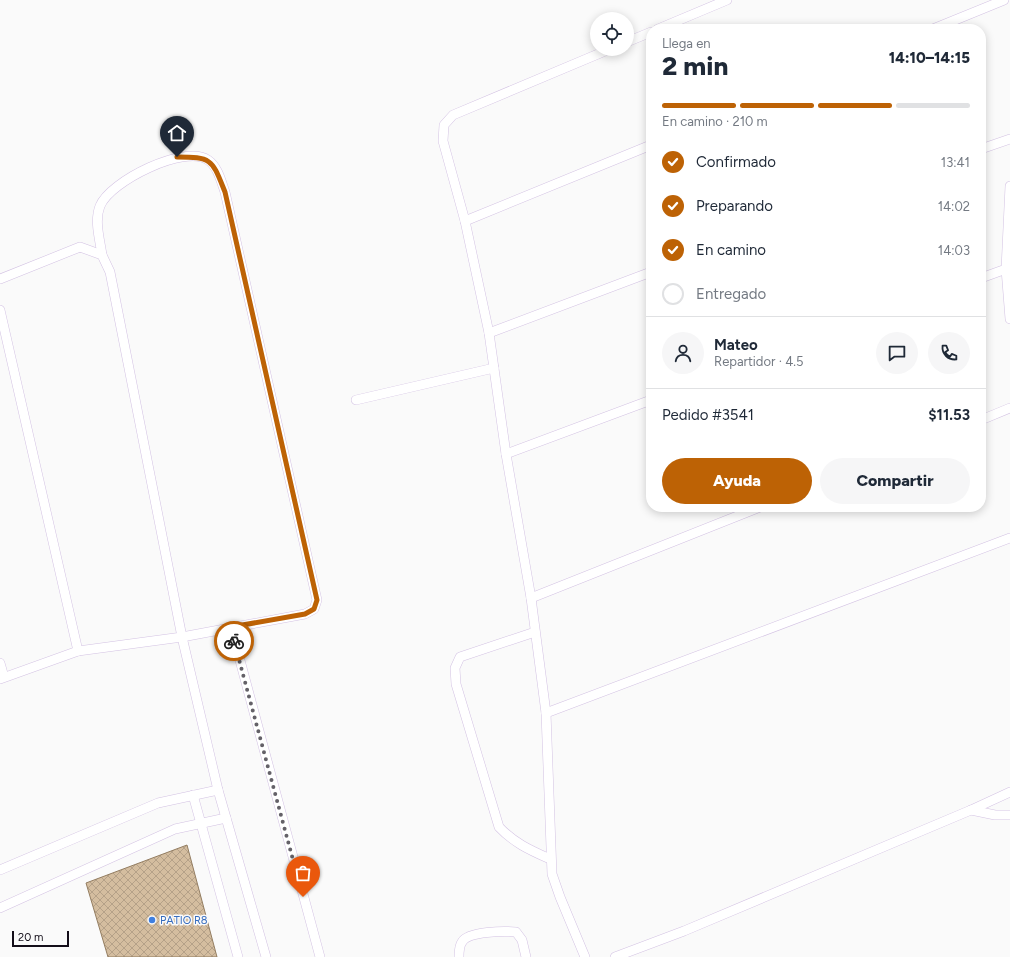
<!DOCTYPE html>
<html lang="es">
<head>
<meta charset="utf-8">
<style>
  body { margin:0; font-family:Figtree,sans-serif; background:#f6f6f7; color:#1f2937; height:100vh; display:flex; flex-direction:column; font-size:15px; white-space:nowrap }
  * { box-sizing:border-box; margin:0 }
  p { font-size:13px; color:#747a83 }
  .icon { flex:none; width:22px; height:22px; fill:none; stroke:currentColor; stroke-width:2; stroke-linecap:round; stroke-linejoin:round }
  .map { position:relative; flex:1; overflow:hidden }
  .side { position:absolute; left:646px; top:24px; width:340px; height:488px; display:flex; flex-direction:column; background:#fff; border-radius:16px; box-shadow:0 2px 10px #0003 }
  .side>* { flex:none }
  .tools { position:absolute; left:590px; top:12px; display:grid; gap:8px }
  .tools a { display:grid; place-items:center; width:44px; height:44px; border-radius:50%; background:#fff; box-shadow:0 2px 10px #0003; font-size:20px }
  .scale { position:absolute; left:12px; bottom:10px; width:57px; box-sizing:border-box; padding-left:4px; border:2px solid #130e19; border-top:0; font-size:11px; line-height:14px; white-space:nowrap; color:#130e19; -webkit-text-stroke:3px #fafafa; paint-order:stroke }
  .pin { position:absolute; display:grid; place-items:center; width:34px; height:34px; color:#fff; margin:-41px -17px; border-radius:50% 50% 50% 0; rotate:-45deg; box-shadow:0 0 4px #0007 }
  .pin .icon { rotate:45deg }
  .courier { position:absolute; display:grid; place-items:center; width:40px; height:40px; margin:-20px; border:3px solid #bd6205; border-radius:50%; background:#fff; color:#222; box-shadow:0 1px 5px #0007 }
  .summary em { font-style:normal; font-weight:800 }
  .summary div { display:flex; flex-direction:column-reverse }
  .summary { display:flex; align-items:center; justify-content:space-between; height:68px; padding:0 16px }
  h1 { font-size:26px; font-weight:800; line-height:30px }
  .bar { display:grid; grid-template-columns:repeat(4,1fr); gap:6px 4px; align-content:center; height:48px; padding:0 16px }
  .bar i { height:5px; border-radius:3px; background:#e0e1e3 }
  .bar .current { background:#bd6205 }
  .bar p { grid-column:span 4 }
  .line { display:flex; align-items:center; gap:10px; padding:0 16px; border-top:1px solid #e0e1e3 }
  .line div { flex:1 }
  .round { display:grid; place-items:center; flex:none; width:42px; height:42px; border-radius:21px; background:#f6f6f7 }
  ol { padding:0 16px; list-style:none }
  li { display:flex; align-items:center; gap:12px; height:44px }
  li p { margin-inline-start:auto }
  li .icon { padding:4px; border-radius:50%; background:#bd6205; color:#fff; stroke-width:4 }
  li:last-child { color:#747a83 }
  li i { width:22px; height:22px; border:2px solid #e0e1e3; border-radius:50% }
  .action { display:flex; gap:8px; margin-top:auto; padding:8px 16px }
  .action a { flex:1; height:46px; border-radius:24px; background:#bd6205; color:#fff; font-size:16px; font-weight:800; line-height:46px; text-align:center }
  .action a+a { background:#f6f6f7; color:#1f2937 }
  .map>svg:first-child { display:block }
</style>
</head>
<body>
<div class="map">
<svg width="1010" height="957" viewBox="0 0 1010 957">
  <defs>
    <pattern id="building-cross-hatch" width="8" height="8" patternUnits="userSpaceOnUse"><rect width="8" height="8" fill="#d4bd9f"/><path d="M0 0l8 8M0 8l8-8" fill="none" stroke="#b5a188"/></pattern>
  </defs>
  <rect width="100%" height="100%" fill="#fafafa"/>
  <!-- building -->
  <polygon fill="url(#building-cross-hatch)" stroke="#937d61" points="187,845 217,957 108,957 86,883"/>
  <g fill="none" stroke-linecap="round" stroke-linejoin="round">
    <!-- lane casing -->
    <g stroke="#d3c2e3" stroke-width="10">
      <g id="lane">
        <polyline points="658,29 727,0"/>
        <polyline points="933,29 1004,0"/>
        <polyline points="627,42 651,32"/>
        <polyline points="981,149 1010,139"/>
        <polyline points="1010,186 1006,269 1010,319"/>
        <polyline points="465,221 651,145"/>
        <path d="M102 255C100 240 94 221 100 206 110 181 185 144 208 160 218 167 221 181 225 192L317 600 314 609 305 614 182 637 218 790"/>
        <polyline points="981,278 1006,269"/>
        <polyline points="0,279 80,247 102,255 110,272 182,637 78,651 0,679"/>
        <polyline points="0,310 78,651"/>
        <polyline points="489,333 651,272"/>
        <polyline points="356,400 494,368"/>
        <polyline points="981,420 1010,408"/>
        <polyline points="506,454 651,400"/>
        <polyline points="531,598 760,507"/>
        <polyline points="231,627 320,957"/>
        <path d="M535 632 460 657 455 668 456 684 499 827C514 843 530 850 550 859"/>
        <polyline points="0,663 4,677"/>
        <polyline points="546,713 1010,538"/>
        <polyline points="193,795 238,957"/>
        <polyline points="971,810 995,815 1010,815"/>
        <polyline points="0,870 158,803 218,790 266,957"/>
        <polyline points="0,908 175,829 226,818"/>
        <path d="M459 957C459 952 459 946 462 942 468 931 505 931 516 932L522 940 526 957"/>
        <polyline points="585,957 560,897 552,874 546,713 531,598 506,454 489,333 465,221 443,141 444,125 453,115 610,49"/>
        <polyline points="615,957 684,931 971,810 1010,792"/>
      </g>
    </g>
    <!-- lane -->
    <use href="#lane" stroke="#fff" stroke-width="9"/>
  </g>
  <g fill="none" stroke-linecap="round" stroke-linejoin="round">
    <!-- done -->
    <polyline stroke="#646168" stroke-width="4" stroke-dasharray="0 7.2" points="234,641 303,897"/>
    <!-- route -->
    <path stroke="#bd6205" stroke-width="5" d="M177 157C213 157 212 160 225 192L317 600 314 609 305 614 231 627 234 641"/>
  </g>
  <!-- markers -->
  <circle fill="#3f7fe0" stroke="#fafafa" stroke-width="1.5" cx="152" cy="920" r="4"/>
  <g text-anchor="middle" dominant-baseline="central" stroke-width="3" stroke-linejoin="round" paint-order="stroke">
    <!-- shop labels -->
    <g font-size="11" fill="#366cbe" stroke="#fafafa" text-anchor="start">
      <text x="160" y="920">PATIO R8</text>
    </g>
  </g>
</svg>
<div class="tools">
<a><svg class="icon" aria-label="locate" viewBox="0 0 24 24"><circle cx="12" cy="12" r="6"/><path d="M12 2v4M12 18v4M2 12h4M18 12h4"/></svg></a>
</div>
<div class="scale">20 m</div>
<div class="pin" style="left:303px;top:897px;background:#ea580c"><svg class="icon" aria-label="bag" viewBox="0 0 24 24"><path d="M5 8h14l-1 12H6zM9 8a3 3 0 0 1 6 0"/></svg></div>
<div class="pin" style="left:177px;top:157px;background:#1f2937"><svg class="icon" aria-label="home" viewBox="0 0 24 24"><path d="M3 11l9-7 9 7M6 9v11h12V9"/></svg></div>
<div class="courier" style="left:234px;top:641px"><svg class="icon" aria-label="bike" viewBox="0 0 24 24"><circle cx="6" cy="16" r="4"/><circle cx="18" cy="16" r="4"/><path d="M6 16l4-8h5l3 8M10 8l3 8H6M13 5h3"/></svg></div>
<section class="side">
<div class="summary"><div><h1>2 min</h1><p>Llega en</p></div><em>14:10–14:15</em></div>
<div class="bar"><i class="current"></i><i class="current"></i><i class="current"></i><i></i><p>En camino · 210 m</p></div>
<ol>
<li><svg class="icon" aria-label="check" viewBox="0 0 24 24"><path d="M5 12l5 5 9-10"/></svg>Confirmado<p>13:41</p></li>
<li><svg class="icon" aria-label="check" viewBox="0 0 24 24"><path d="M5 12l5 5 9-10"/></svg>Preparando<p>14:02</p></li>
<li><svg class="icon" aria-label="check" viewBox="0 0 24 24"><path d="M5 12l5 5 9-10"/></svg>En camino<p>14:03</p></li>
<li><i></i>Entregado</li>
</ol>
<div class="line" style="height:72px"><a class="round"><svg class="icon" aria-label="person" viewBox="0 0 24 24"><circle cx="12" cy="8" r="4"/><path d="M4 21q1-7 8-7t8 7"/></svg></a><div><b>Mateo</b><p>Repartidor · 4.5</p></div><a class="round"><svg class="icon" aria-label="chat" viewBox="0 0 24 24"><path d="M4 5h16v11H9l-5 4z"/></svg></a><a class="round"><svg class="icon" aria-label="phone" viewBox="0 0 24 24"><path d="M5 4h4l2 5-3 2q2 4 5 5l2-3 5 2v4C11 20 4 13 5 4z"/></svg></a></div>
<div class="line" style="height:52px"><div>Pedido #3541</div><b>$11.53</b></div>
<div class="action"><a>Ayuda</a><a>Compartir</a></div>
</section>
</div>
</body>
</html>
